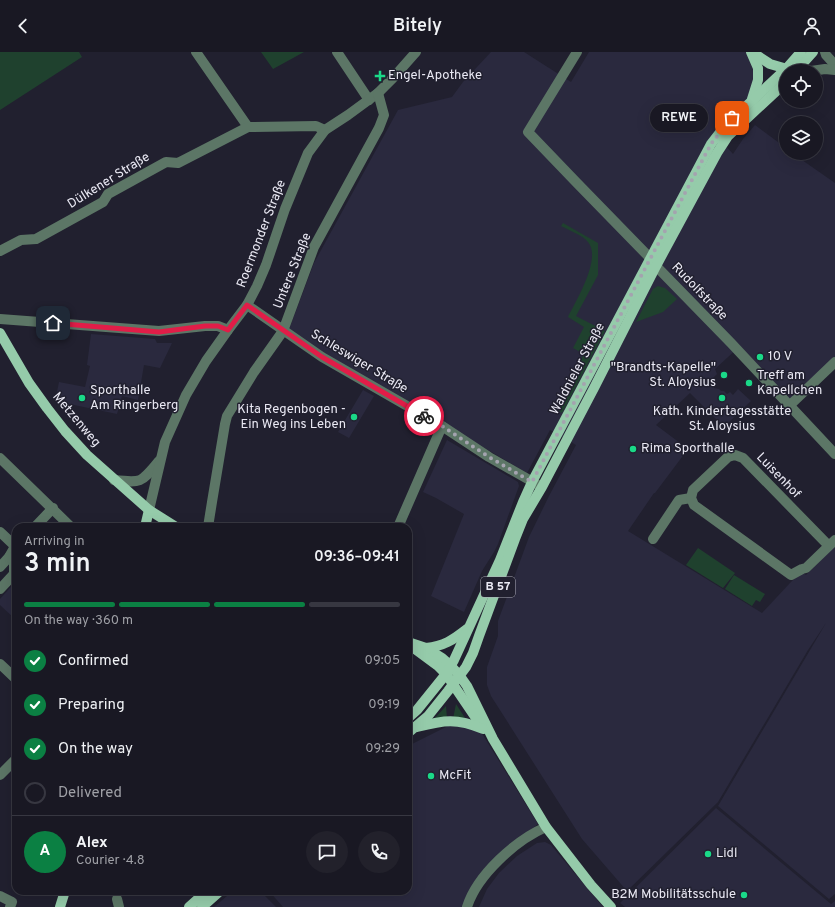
<!DOCTYPE html>
<html lang="en">
<head>
<meta charset="utf-8">
<style>
  body { margin:0; font-family:Overpass,sans-serif; background:#22212b; color:#f1f3f6; height:100vh; display:flex; flex-direction:column; font-size:15px; white-space:nowrap }
  * { box-sizing:border-box; margin:0 }
  p { font-size:13px; color:#9fa0a6 }
  .icon { flex:none; width:22px; height:22px; fill:none; stroke:currentColor; stroke-width:2; stroke-linecap:round; stroke-linejoin:round }
  .map { position:relative; flex:1; overflow:hidden }
  .side { position:absolute; left:12px; top:471px; width:400px; height:372px; display:flex; flex-direction:column; background:#191823; border-radius:12px; box-shadow:0 4px 16px #0002,0 0 0 1px #373741 }
  .side>* { flex:none }
  .tools { position:absolute; left:779px; top:12px; display:grid; gap:8px }
  .tools a { display:grid; place-items:center; width:44px; height:44px; border-radius:50%; background:#191823; box-shadow:0 4px 16px #0002,0 0 0 1px #373741; font-size:20px }
  .pin { position:absolute; display:grid; place-items:center; width:34px; height:34px; color:#fff; margin:-17px; border-radius:8px; box-shadow:0 2px 6px #0006 }
  .courier { position:absolute; display:grid; place-items:center; width:40px; height:40px; margin:-20px; border:3px solid #e11d48; border-radius:50%; background:#fff; color:#222; box-shadow:0 1px 5px #0007 }
  .bubble { position:absolute; height:28px; border-radius:14px; background:#191823; box-shadow:0 4px 16px #0002,0 0 0 1px #373741; font-size:13px; font-weight:600; line-height:28px; text-align:center }
  .overview em { font-style:normal; font-weight:600 }
  .overview div { display:flex; flex-direction:column-reverse }
  .overview { display:flex; align-items:center; justify-content:space-between; height:68px; padding:0 12px }
  h1 { font-size:26px; font-weight:600; line-height:30px }
  .bar { display:grid; grid-template-columns:repeat(4,1fr); gap:6px 4px; align-content:center; height:48px; padding:0 12px }
  .bar i { height:5px; border-radius:3px; background:#373741 }
  .bar .selected { background:#0b8043 }
  .bar p { grid-column:span 4 }
  .line { display:flex; align-items:center; gap:10px; padding:0 12px; border-top:1px solid #373741 }
  .line div { flex:1 }
  .round { display:grid; place-items:center; flex:none; width:42px; height:42px; border-radius:21px; background:#22212b }
  ol { padding:0 12px; list-style:none }
  li { display:flex; align-items:center; gap:12px; height:44px }
  li p { margin-inline-start:auto }
  li .icon { padding:4px; border-radius:50%; background:#0b8043; color:#fff; stroke-width:4 }
  li:last-child { color:#9fa0a6 }
  li i { width:22px; height:22px; border:2px solid #373741; border-radius:50% }
  header { display:flex; justify-content:space-between; align-items:center; height:52px; padding:0 12px; background:#191823; font-size:18px; font-weight:600 }
  .map>svg:first-child { display:block }
</style>
</head>
<body>
<header><svg class="icon" aria-label="back" viewBox="0 0 24 24"><path d="M15 5l-7 7 7 7"/></svg>Bitely<svg class="icon" aria-label="person" viewBox="0 0 24 24"><circle cx="12" cy="8" r="4"/><path d="M4 21q1-7 8-7t8 7"/></svg></header>
<div class="map">
<svg width="835" height="855" viewBox="0 0 835 855">
  <rect width="100%" height="100%" fill="#21202f"/>
  <!-- built -->
  <g fill="#2a293e">
    <polygon points="491,0 524,0 571,30 589,0 749,0 759,8 757,43 715,82 733,102 743,87 755,73 786,96 786,101 792,101 835,131 835,309 792,349 740,294 715,317 717,322 715,324 714,323 715,324 713,326 711,326 712,330 711,330 714,333 714,336 719,337 721,339 724,339 727,342 730,340 733,343 738,337 751,349 724,375 690,341 656,373 688,397 655,441 654,441 628,479 762,561 790,531 801,520 806,523 835,494 835,842 829,847 718,754 826,571 808,598 718,750 627,839 582,787 491,644 487,633 487,615 498,584 498,569 529,485 549,444 576,393 550,378 527,421 288,280 314,211 398,58 452,45 463,30"/>
    <polygon points="91,282 155,287 157,291 172,291 160,316 144,313 138,348 122,344 117,362 55,349 59,330 85,335 90,314 87,313"/>
    <polygon points="363,338 374,344 349,386 338,380"/>
    <polygon points="447,388 518,430 519,434 498,492 494,500 482,519 464,560 431,544 464,462 436,446 423,440"/>
    <polygon points="16,529 16,568 0,553 0,547"/>
    <polygon points="450,673 478,675 538,772 500,801 466,855 283,855 269,839 326,839 329,842 331,839 408,839 408,694"/>
    <polygon points="716,756 831,852 835,849 835,855 625,855 620,851"/>
    <polygon points="545,790 551,793 603,855 479,855 487,837 499,821 517,804 537,791"/>
    <polygon points="233,839 260,839 276,855 214,855"/>
  </g>
  <!-- green -->
  <g fill="#1f412e">
    <polygon points="0,0 79,0 82,5 0,58"/>
    <polygon points="261,0 304,0 273,17"/>
    <path d="M563 171 598 191V223L576 264 605 279 562 361 555 356 584 302 573 296 584 275 568 265C576 249 602 206 588 190 584 184 568 178 561 174Z"/>
    <polygon points="658,234 665,236 677,247 663,260 636,270 653,237"/>
    <polygon points="698,496 735,521 723,536 686,513"/>
    <polygon points="734,523 765,542 760,550 756,548 752,554 725,537"/>
    <polygon points="456,652 467,669 453,667"/>
    <polygon points="446,654 447,667 435,667 435,666"/>
  </g>
  <g fill="none" stroke-linecap="round" stroke-linejoin="round">
    <!-- minor -->
    <g stroke="#5c7666" stroke-width="10">
      <polyline points="196,0 248,75"/>
      <polyline points="337,0 369,48"/>
      <polyline points="577,0 528,80 576,130 651,207 656,214 731,291 835,402"/>
      <polyline points="825,0 826,3 835,13"/>
      <polyline points="811,19 825,17 835,18"/>
      <polyline points="0,199 21,188 36,187 103,150 108,142 166,110 178,111 248,75 316,74 325,78"/>
      <polyline points="247,253 322,305 442,374 489,405 540,434"/>
      <polyline points="0,267 159,279 205,274 218,274 228,278"/>
      <polyline points="789,354 835,310"/>
      <polyline points="0,406 71,475"/>
      <path d="M114 428C142 431 141 431 159 409"/>
      <polyline points="149,458 165,390 186,343 206,309 228,278 247,253 257,234 266,213 285,157 308,101 325,78 348,63 378,41 393,26 416,0"/>
      <polyline points="35,475 53,456"/>
      <polyline points="208,475 212,450 225,372 227,364 254,320 283,279 314,195 379,76 384,63 378,41"/>
      <polyline points="398,475 442,374"/>
      <polyline points="0,480 16,495"/>
      <polyline points="653,487 679,448 691,446"/>
      <polyline points="829,494 743,406 735,403 728,405 693,438 691,446 694,453 791,523 802,517 806,516 835,488"/>
      <polyline points="0,515 9,505 13,498 16,495"/>
      <polyline points="0,537 14,522 14,509 9,505"/>
      <polyline points="0,612 16,627"/>
      <polyline points="0,723 16,707"/>
      <polyline points="0,844 12,850 10,855"/>
      <polyline points="117,847 119,855"/>
      <path d="M467 855C477 823 516 788 546 775"/>
    </g>
    <!-- major -->
    <g stroke="#95cbaa" stroke-width="10">
      <polyline points="751,0 758,16 758,28 752,47"/>
      <polyline points="752,0 770,12 794,19"/>
      <polyline points="796,19 813,0"/>
      <polyline points="0,281 29,331 47,356 65,379 87,403 149,458 176,475"/>
      <polyline points="145,475 149,458"/>
      <polyline points="408,590 426,596 442,606 451,614 460,624 467,634 493,687 546,775 591,833 611,855"/>
      <path d="M426 596C444 594 453 588 467 577"/>
      <polyline points="415,597 438,614 446,622 482,675"/>
      <polyline points="408,666 417,658 446,622 454,608 500,508 523,450 532,430 711,92 725,74 786,17 801,0"/>
      <path d="M417 675C444 668 457 666 483 677"/>
      <polyline points="408,681 428,664 448,639 466,615 473,601 479,584 515,487 523,467 542,435 594,336 656,214 717,101 728,84 786,30"/>
      <polyline points="60,855 65,839"/>
      <polyline points="189,855 207,839"/>
      <polyline points="202,855 220,839"/>
    </g>
  </g>
  <g fill="none" stroke-linecap="round" stroke-linejoin="round">
    <!-- done -->
    <polyline stroke="#a4a3af" stroke-width="4" stroke-dasharray="0 7.2" points="424,364 442,374 489,405 532,430 711,92 725,74 732,66"/>
    <!-- route -->
    <polyline stroke="#e11d48" stroke-width="5" points="53,271 159,280 205,274 218,274 228,278 247,253 322,305 424,364"/>
  </g>
  <!-- markers -->
  <g fill="#1ad988" stroke="#21202f" stroke-width="1.5">
    <path d="M378 18h4v4h4v4h-4v4h-4v-4h-4v-4h4z"/>
    <circle cx="760" cy="305" r="4"/>
    <circle cx="724" cy="323" r="4"/>
    <circle cx="749" cy="331" r="4"/>
    <circle cx="82" cy="346" r="4"/>
    <circle cx="722" cy="346" r="4"/>
    <circle cx="354" cy="365" r="4"/>
    <circle cx="633" cy="397" r="4"/>
    <circle cx="431" cy="724" r="4"/>
    <circle cx="708" cy="802" r="4"/>
    <circle cx="744" cy="843" r="4"/>
  </g>
  <g text-anchor="middle" dominant-baseline="central" stroke-width="3" stroke-linejoin="round" paint-order="stroke">
    <!-- shield labels -->
    <rect fill="#21202f" stroke="#aeadb9" stroke-width="1" x="481" y="525" width="34" height="20" rx="3"/>
    <g font-size="12" font-weight="bold" fill="#eae9f4">
      <text x="498" y="535">B 57</text>
    </g>
    <!-- poi labels -->
    <g font-size="13" fill="#eae9f4" stroke="#21202f" text-anchor="start">
      <text x="388" y="24">Engel-Apotheke</text>
      <text x="768" y="305">10 V</text>
      <text x="716" y="316" text-anchor="end">"Brandts-Kapelle"<tspan x="716" dy="15">St. Aloysius</tspan></text>
      <text x="757" y="324">Treff am<tspan x="757" dy="15">Kapellchen</tspan></text>
      <text x="90" y="339">Sporthalle<tspan x="90" dy="15">Am Ringerberg</tspan></text>
      <text x="346" y="358" text-anchor="end">Kita Regenbogen -<tspan x="346" dy="15">Ein Weg ins Leben</tspan></text>
      <text x="722" y="360" text-anchor="middle">Kath. Kindertagesstätte<tspan x="722" dy="15">St. Aloysius</tspan></text>
      <text x="641" y="397">Rima Sporthalle</text>
      <text x="439" y="724">McFit</text>
      <text x="716" y="802">Lidl</text>
      <text x="736" y="843" text-anchor="end">B2M Mobilitätsschule</text>
    </g>
    <!-- street labels -->
    <g font-size="13" fill="#eae9f4" stroke="#21202f">
      <text transform="translate(109 129) rotate(-32)">Dülkener Straße</text>
      <text transform="translate(262 182) rotate(-69)">Roermonder Straße</text>
      <text transform="translate(293 219) rotate(-68)">Untere Straße</text>
      <text transform="translate(699 240) rotate(46)">Rudolfstraße</text>
      <text transform="translate(359 310) rotate(31)">Schleswiger Straße</text>
      <text transform="translate(578 317) rotate(-62)">Waldnieler Straße</text>
      <text transform="translate(76 368) rotate(50)">Metzenweg</text>
      <text transform="translate(778 424) rotate(46)">Luisenhof</text>
    </g>
  </g>
</svg>
<div class="tools">
<a><svg class="icon" aria-label="locate" viewBox="0 0 24 24"><circle cx="12" cy="12" r="6"/><path d="M12 2v4M12 18v4M2 12h4M18 12h4"/></svg></a>
<a><svg class="icon" aria-label="layers" viewBox="0 0 24 24"><path d="M12 4l9 5-9 5-9-5zM3 14l9 5 9-5"/></svg></a>
</div>
<div class="pin" style="left:732px;top:66px;background:#ea580c"><svg class="icon" aria-label="bag" viewBox="0 0 24 24"><path d="M5 8h14l-1 12H6zM9 8a3 3 0 0 1 6 0"/></svg></div>
<div class="pin" style="left:53px;top:271px;background:#1f2937"><svg class="icon" aria-label="home" viewBox="0 0 24 24"><path d="M3 11l9-7 9 7M6 9v11h12V9"/></svg></div>
<div class="courier" style="left:424px;top:364px"><svg class="icon" aria-label="bike" viewBox="0 0 24 24"><circle cx="6" cy="16" r="4"/><circle cx="18" cy="16" r="4"/><path d="M6 16l4-8h5l3 8M10 8l3 8H6M13 5h3"/></svg></div>
<div class="bubble" style="left:650px;top:52px;width:58px">REWE</div>
<section class="side">
<div class="overview"><div><h1>3 min</h1><p>Arriving in</p></div><em>09:36–09:41</em></div>
<div class="bar"><i class="selected"></i><i class="selected"></i><i class="selected"></i><i></i><p>On the way · 360 m</p></div>
<ol>
<li><svg class="icon" aria-label="check" viewBox="0 0 24 24"><path d="M5 12l5 5 9-10"/></svg>Confirmed<p>09:05</p></li>
<li><svg class="icon" aria-label="check" viewBox="0 0 24 24"><path d="M5 12l5 5 9-10"/></svg>Preparing<p>09:19</p></li>
<li><svg class="icon" aria-label="check" viewBox="0 0 24 24"><path d="M5 12l5 5 9-10"/></svg>On the way<p>09:29</p></li>
<li><i></i>Delivered</li>
</ol>
<div class="line" style="height:72px"><b class="round" style="background:#0b8043;color:#fff">A</b><div><b>Alex</b><p>Courier · 4.8</p></div><a class="round"><svg class="icon" aria-label="chat" viewBox="0 0 24 24"><path d="M4 5h16v11H9l-5 4z"/></svg></a><a class="round"><svg class="icon" aria-label="phone" viewBox="0 0 24 24"><path d="M5 4h4l2 5-3 2q2 4 5 5l2-3 5 2v4C11 20 4 13 5 4z"/></svg></a></div>
</section>
</div>
</body>
</html>
